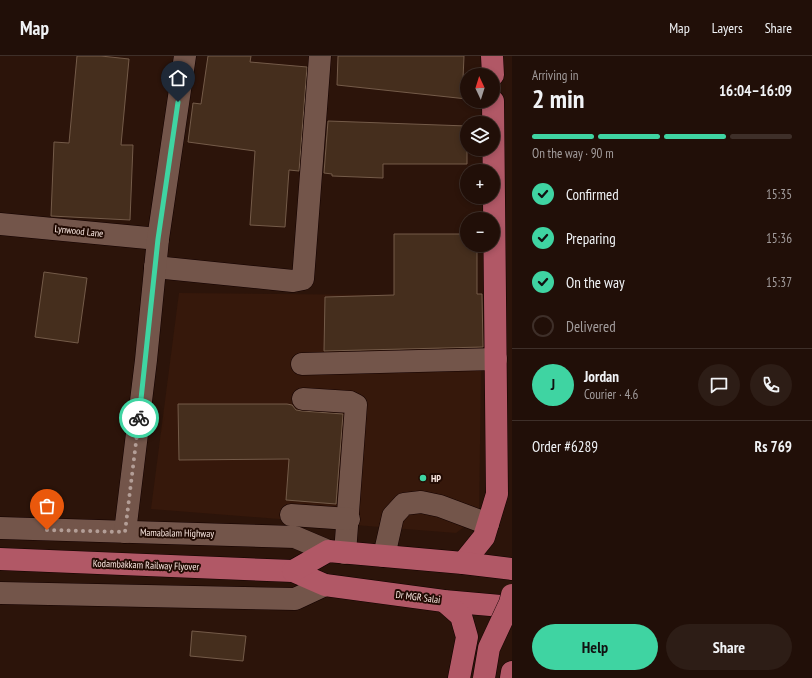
<!DOCTYPE html>
<html lang="en">
<head>
<meta charset="utf-8">
<style>
  body { margin:0; font-family:"PT Sans Narrow",sans-serif; background:#2d1d16; color:#f1f3f6; height:100vh; display:flex; flex-direction:column; font-size:15px; white-space:nowrap }
  * { box-sizing:border-box; margin:0 }
  p { font-size:13px; color:#a29c9c }
  .icon { flex:none; width:22px; height:22px; fill:none; stroke:currentColor; stroke-width:2; stroke-linecap:round; stroke-linejoin:round }
  .map { position:relative; flex:1; overflow:hidden }
  .drawer { display:flex; flex-direction:column; background:#210f08; width:300px }
  .drawer>* { flex:none }
  .needle { width:26px; rotate:356deg }
  .tools { position:absolute; left:460px; top:12px; display:grid; gap:8px }
  .tools a { display:grid; place-items:center; width:40px; height:40px; border-radius:50%; background:#210f08; box-shadow:0 2px 6px #0003,0 0 0 1px #3e2f29; font-size:20px }
  .pin { position:absolute; display:grid; place-items:center; width:34px; height:34px; color:#fff; margin:-41px -17px; border-radius:50% 50% 50% 0; rotate:-45deg; box-shadow:0 0 4px #0007 }
  .pin .icon { rotate:45deg }
  .courier { position:absolute; display:grid; place-items:center; width:40px; height:40px; margin:-20px; border:3px solid #3fd4a2; border-radius:50%; background:#fff; color:#222; box-shadow:0 1px 5px #0007 }
  .overview em { font-style:normal; font-weight:700 }
  .overview div { display:flex; flex-direction:column-reverse }
  .overview { display:flex; align-items:center; justify-content:space-between; height:68px; padding:0 20px }
  h1 { font-size:26px; font-weight:700; line-height:30px }
  .bar { display:grid; grid-template-columns:repeat(4,1fr); gap:6px 4px; align-content:center; height:48px; padding:0 20px }
  .bar i { height:5px; border-radius:3px; background:#3e2f29 }
  .bar .on { background:#3fd4a2 }
  .bar p { grid-column:span 4 }
  .line { display:flex; align-items:center; gap:10px; padding:0 20px; border-top:1px solid #3e2f29 }
  .line div { flex:1 }
  .round { display:grid; place-items:center; flex:none; width:42px; height:42px; border-radius:21px; background:#2d1d16 }
  ol { padding:0 20px; list-style:none }
  li { display:flex; align-items:center; gap:12px; height:44px }
  li p { margin-inline-start:auto }
  li .icon { padding:4px; border-radius:50%; background:#3fd4a2; color:#111; stroke-width:4 }
  li:last-child { color:#a29c9c }
  li i { width:22px; height:22px; border:2px solid #3e2f29; border-radius:50% }
  .button { display:flex; gap:8px; margin-top:auto; padding:8px 20px }
  .button a { flex:1; height:46px; border-radius:24px; background:#3fd4a2; color:#111; font-size:16px; font-weight:700; line-height:46px; text-align:center }
  .button a+a { background:#2d1d16; color:#f1f3f6 }
  header { display:flex; align-items:center; gap:24px; box-sizing:border-box; height:56px; padding:0 20px; background:#210f08; border-bottom:1px solid #3e2f29 }
  header strong { font-size:19px }
  nav { display:flex; gap:22px; margin-inline-start:auto; font-size:14px }
  main { display:flex; flex:1; min-height:0 }
  .map>svg:first-child { display:block }
</style>
</head>
<body>
<header>
<strong>Map</strong>
<nav><a>Map</a><a>Layers</a><a>Share</a></nav>
</header>
<main>
<div class="map">
<svg width="512" height="622" viewBox="0 0 512 622">
  <rect width="100%" height="100%" fill="#2c140a"/>
  <!-- built -->
  <polygon fill="#36180b" points="179,237 482,240 479,460 456,477 151,453"/>
  <!-- building -->
  <g fill="#452e1d" stroke="#745b49">
    <polygon points="77,0 101,0 129,3 121,89 133,89 130,164 51,160 54,86 69,87"/>
    <polygon points="208,0 251,0 250,6 307,11 299,115 289,114 285,171 250,169 255,95 188,86 193,47 201,48"/>
    <polygon points="338,0 464,0 463,23 467,22 467,43 337,29"/>
    <polygon points="328,65 467,70 467,108 383,108 383,122 332,120 332,118 324,117"/>
    <polygon points="394,178 467,178 467,189 477,189 477,238 482,238 483,291 324,295 325,241 394,239"/>
    <polygon points="44,216 87,222 78,287 35,281"/>
    <polygon points="178,348 287,348 292,349 296,354 302,355 343,358 336,448 286,444 289,403 179,404"/>
    <polygon points="192,575 246,580 243,605 190,600"/>
  </g>
  <g fill="none" stroke-linecap="round" stroke-linejoin="round">
    <!-- minor casing -->
    <g stroke="#130100" stroke-width="23">
      <g id="minor">
        <polyline points="0,168 158,183"/>
        <polyline points="155,211 293,225 303,223 320,0"/>
        <polyline points="302,308 496,303"/>
        <polyline points="303,343 350,346 356,349 345,497"/>
        <polyline points="291,459 349,463"/>
        <polyline points="0,472 295,481 328,495"/>
        <polyline points="125,476 146,304 158,183 185,0"/>
        <polyline points="384,500 393,460 404,448 421,446 440,450 488,468"/>
        <polyline points="0,537 295,543 325,529"/>
      </g>
    </g>
    <!-- major casing -->
    <g stroke="#130100" stroke-width="23">
      <g id="major">
        <polyline points="492,0 493,19"/>
        <polyline points="0,503 293,515 325,529 444,545 512,551"/>
        <polyline points="463,507 484,481 497,438 493,45"/>
        <polyline points="293,515 328,495 463,507 512,513"/>
        <polyline points="444,545 461,560 467,581 459,622"/>
        <polyline points="511,622 512,616"/>
      </g>
    </g>
    <!-- minor -->
    <use href="#minor" stroke="#73554a" stroke-width="22"/>
    <!-- major -->
    <use href="#major" stroke="#b15866" stroke-width="22"/>
    <!-- major-bridge casing -->
    <g stroke="#130100" stroke-width="23" stroke-linecap="butt">
      <polyline id="major-bridge" points="484,622 489,592 510,547 512,539"/>
    </g>
    <!-- major-bridge -->
    <use href="#major-bridge" stroke="#b15866" stroke-width="22"/>
  </g>
  <g fill="none" stroke-linecap="round" stroke-linejoin="round">
    <!-- done -->
    <polyline stroke="#b39e97" stroke-width="4" stroke-dasharray="0 7.2" points="47,474 125,476 139,362"/>
    <!-- route -->
    <polyline stroke="#3fd4a2" stroke-width="5" points="139,362 158,183 178,46"/>
  </g>
  <!-- markers -->
  <circle fill="#3fd4a2" stroke="#220b03" stroke-width="1.5" cx="423" cy="422" r="4"/>
  <g text-anchor="middle" dominant-baseline="central" stroke-width="4" stroke-linejoin="round" paint-order="stroke">
    <!-- street labels -->
    <g font-size="10" fill="#fbe9e3" stroke="#220b03">
      <text transform="translate(79 175) rotate(6)">Lynwood Lane</text>
      <text transform="translate(177 477) rotate(1)">Mamabalam Highway</text>
      <text transform="translate(146 509) rotate(2)">Kodambakkam Railway Flyover</text>
      <text transform="translate(418 541) rotate(7)">Dr MGR Salai</text>
    </g>
    <!-- poi labels -->
    <g font-size="10" font-weight="bold" fill="#fbe9e3" stroke="#220b03" text-anchor="start">
      <text x="431" y="422">HP</text>
    </g>
  </g>
</svg>
<div class="tools">
<a><svg class="needle" viewBox="-14 -14 28 28"><path d="M0-13l5 13h-10z" fill="#e53935"/><path d="M0 13l5-13h-10z" fill="#a29c9c"/></svg></a>
<a><svg class="icon" aria-label="layers" viewBox="0 0 24 24"><path d="M12 4l9 5-9 5-9-5zM3 14l9 5 9-5"/></svg></a>
<a>+</a>
<a>−</a>
</div>
<div class="pin" style="left:47px;top:474px;background:#ea580c"><svg class="icon" aria-label="bag" viewBox="0 0 24 24"><path d="M5 8h14l-1 12H6zM9 8a3 3 0 0 1 6 0"/></svg></div>
<div class="pin" style="left:178px;top:46px;background:#1f2937"><svg class="icon" aria-label="home" viewBox="0 0 24 24"><path d="M3 11l9-7 9 7M6 9v11h12V9"/></svg></div>
<div class="courier" style="left:139px;top:362px"><svg class="icon" aria-label="bike" viewBox="0 0 24 24"><circle cx="6" cy="16" r="4"/><circle cx="18" cy="16" r="4"/><path d="M6 16l4-8h5l3 8M10 8l3 8H6M13 5h3"/></svg></div>
</div>
<section class="drawer">
<div class="overview"><div><h1>2 min</h1><p>Arriving in</p></div><em>16:04–16:09</em></div>
<div class="bar"><i class="on"></i><i class="on"></i><i class="on"></i><i></i><p>On the way · 90 m</p></div>
<ol>
<li><svg class="icon" aria-label="check" viewBox="0 0 24 24"><path d="M5 12l5 5 9-10"/></svg>Confirmed<p>15:35</p></li>
<li><svg class="icon" aria-label="check" viewBox="0 0 24 24"><path d="M5 12l5 5 9-10"/></svg>Preparing<p>15:36</p></li>
<li><svg class="icon" aria-label="check" viewBox="0 0 24 24"><path d="M5 12l5 5 9-10"/></svg>On the way<p>15:37</p></li>
<li><i></i>Delivered</li>
</ol>
<div class="line" style="height:72px"><b class="round" style="background:#3fd4a2;color:#111">J</b><div><b>Jordan</b><p>Courier · 4.6</p></div><a class="round"><svg class="icon" aria-label="chat" viewBox="0 0 24 24"><path d="M4 5h16v11H9l-5 4z"/></svg></a><a class="round"><svg class="icon" aria-label="phone" viewBox="0 0 24 24"><path d="M5 4h4l2 5-3 2q2 4 5 5l2-3 5 2v4C11 20 4 13 5 4z"/></svg></a></div>
<div class="line" style="height:52px"><div>Order #6289</div><b>Rs 769</b></div>
<div class="button"><a>Help</a><a>Share</a></div>
</section>
</main>
</body>
</html>
